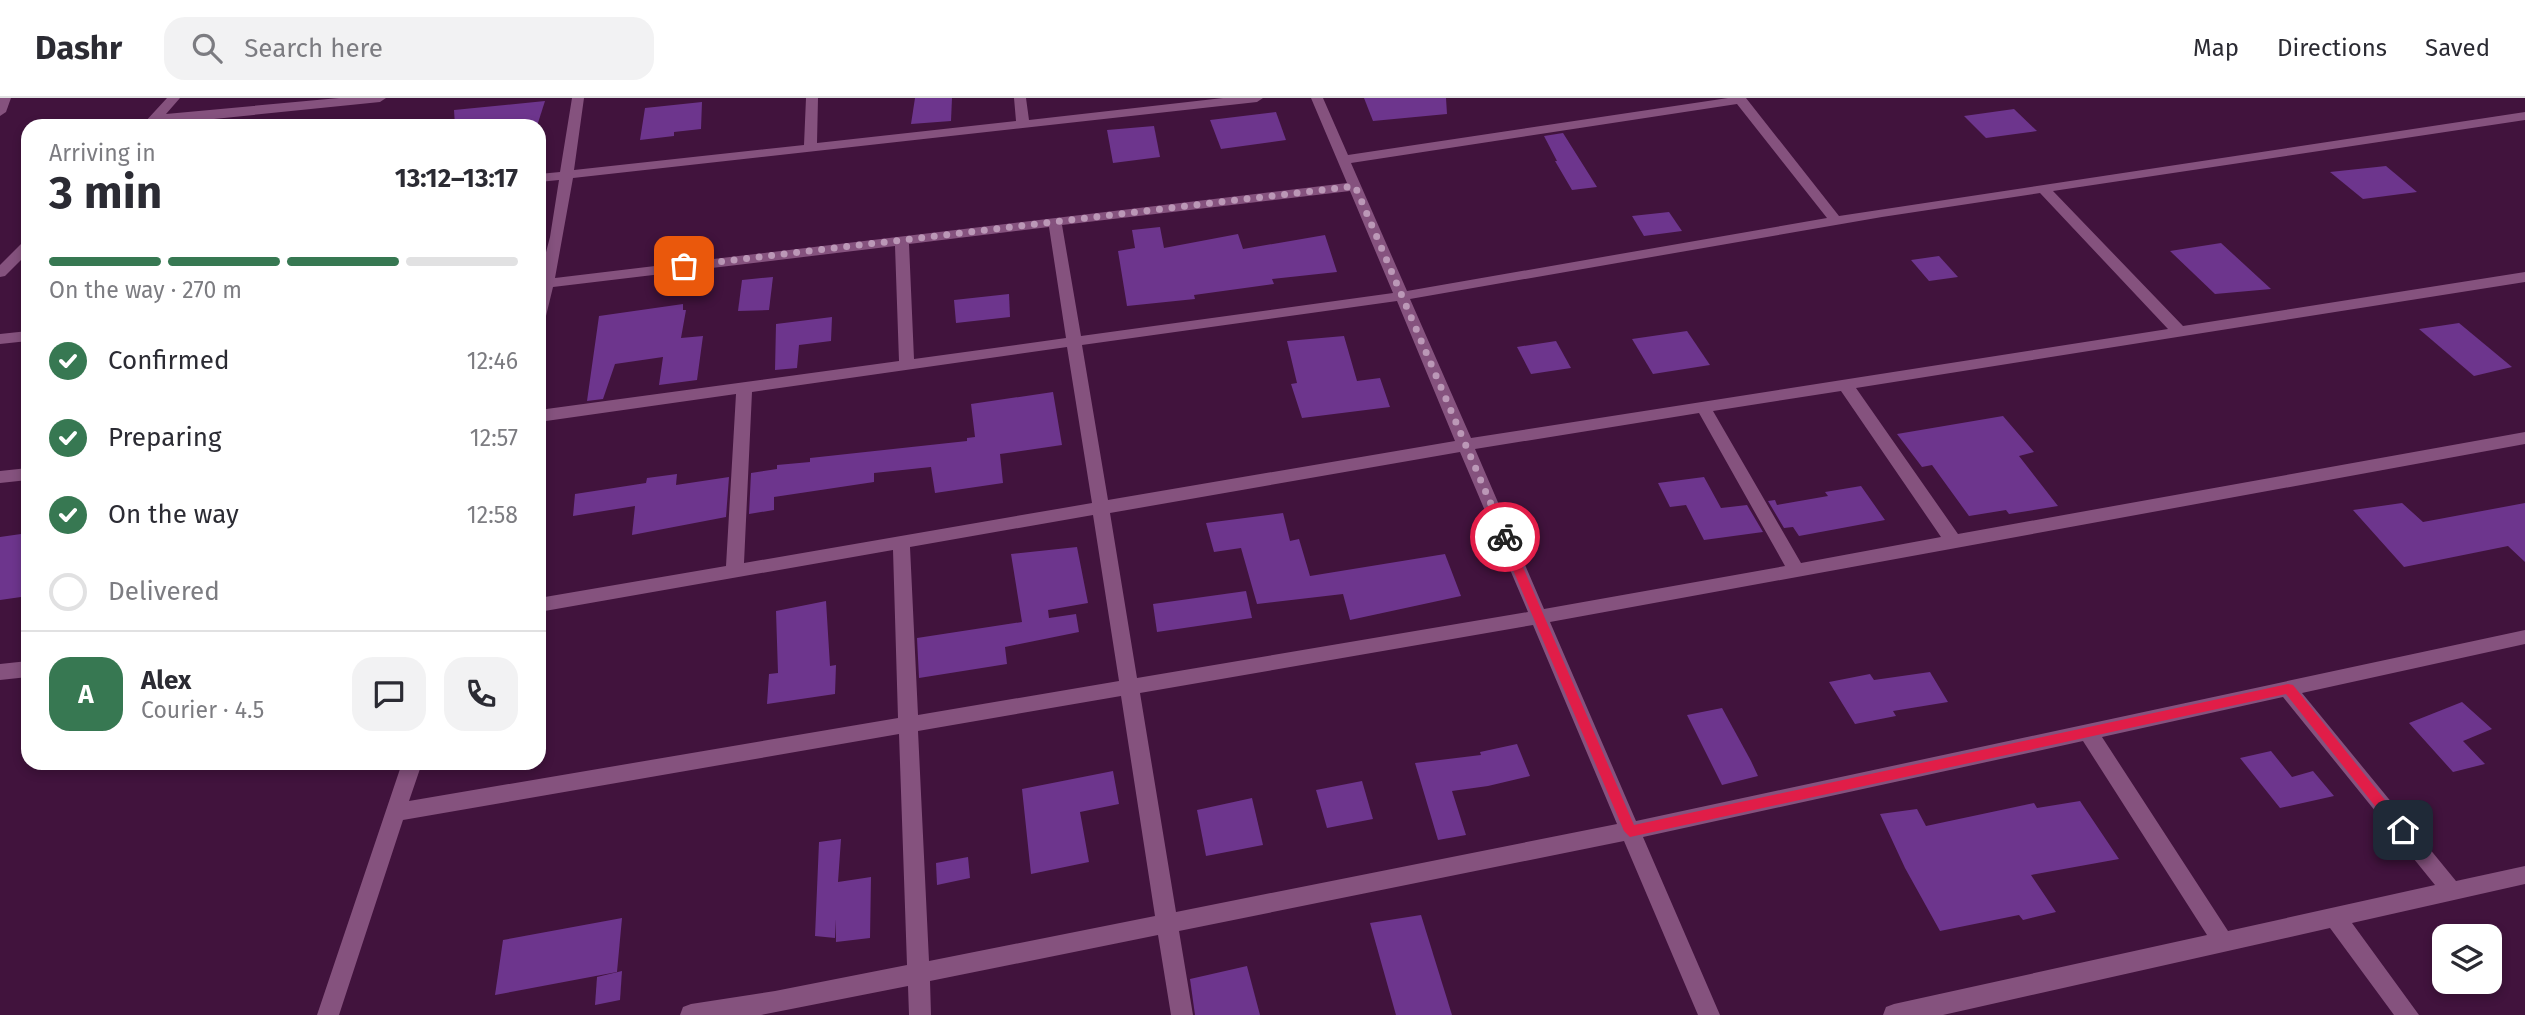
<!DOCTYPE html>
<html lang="en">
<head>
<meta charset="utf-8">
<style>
  body { margin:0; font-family:"Fira Sans",sans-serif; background:#f2f2f3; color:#2b2b33; height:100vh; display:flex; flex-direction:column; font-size:26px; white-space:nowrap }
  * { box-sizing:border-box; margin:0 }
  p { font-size:23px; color:#7c7c81 }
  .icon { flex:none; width:38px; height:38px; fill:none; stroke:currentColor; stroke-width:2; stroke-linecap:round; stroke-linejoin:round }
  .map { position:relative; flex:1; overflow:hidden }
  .drawer { position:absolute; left:21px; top:21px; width:525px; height:651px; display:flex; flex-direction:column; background:#fff; border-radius:21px; box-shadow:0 4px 10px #0003 }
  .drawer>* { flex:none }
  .tools { position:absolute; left:2432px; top:826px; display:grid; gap:14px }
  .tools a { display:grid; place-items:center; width:70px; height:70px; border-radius:14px; background:#fff; box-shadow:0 4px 10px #0003; font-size:35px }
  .pin { position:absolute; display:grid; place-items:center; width:60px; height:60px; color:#fff; margin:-30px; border-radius:14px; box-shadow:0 4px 10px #0006 }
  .courier { position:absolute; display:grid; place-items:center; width:70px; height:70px; margin:-35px; border:5px solid #e11d48; border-radius:50%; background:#fff; color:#222; box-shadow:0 2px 9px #0007 }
  .overview em { font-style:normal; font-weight:700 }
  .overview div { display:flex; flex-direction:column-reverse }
  .overview { display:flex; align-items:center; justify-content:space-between; height:119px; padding:0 28px }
  h1 { font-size:46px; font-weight:700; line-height:52px }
  .bar { display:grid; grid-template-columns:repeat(4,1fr); gap:10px 7px; align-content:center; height:84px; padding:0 28px }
  .bar i { height:9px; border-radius:5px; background:#e1e1e2 }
  .bar .current { background:#377852 }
  .bar p { grid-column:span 4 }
  .line { display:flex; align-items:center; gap:18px; padding:0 28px; border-top:2px solid #e1e1e2 }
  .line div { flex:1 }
  .round { display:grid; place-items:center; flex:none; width:74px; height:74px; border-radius:21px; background:#f2f2f3 }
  ol { padding:0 28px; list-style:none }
  li { display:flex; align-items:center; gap:21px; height:77px }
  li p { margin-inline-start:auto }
  li .icon { padding:7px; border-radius:50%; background:#377852; color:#fff; stroke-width:4 }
  li:last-child { color:#7c7c81 }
  li i { width:38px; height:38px; border:4px solid #e1e1e2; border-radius:50% }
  header { display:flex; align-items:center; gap:42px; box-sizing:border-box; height:98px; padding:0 35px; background:#fff; border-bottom:2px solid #e1e1e2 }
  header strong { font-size:33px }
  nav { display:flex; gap:38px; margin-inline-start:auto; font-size:24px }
  .search { width:490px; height:63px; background:#f2f2f3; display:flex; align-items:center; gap:18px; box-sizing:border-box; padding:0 24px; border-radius:21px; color:#7c7c81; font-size:26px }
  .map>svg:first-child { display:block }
</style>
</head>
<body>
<header>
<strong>Dashr</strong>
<div class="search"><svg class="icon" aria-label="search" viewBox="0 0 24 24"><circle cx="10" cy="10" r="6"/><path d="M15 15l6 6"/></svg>Search here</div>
<nav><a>Map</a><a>Directions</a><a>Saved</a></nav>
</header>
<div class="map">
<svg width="2525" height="917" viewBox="0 0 2525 917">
  <rect width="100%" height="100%" fill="#41133d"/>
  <!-- building -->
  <g fill="#6d358d">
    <polygon points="915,0 952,0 951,23 911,26"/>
    <polygon points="1364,0 1446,0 1447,16 1373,23"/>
    <polygon points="545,3 537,28 455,28 454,12"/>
    <polygon points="702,4 701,31 674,34 674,38 640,42 645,10"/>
    <polygon points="2014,11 2037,33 1986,40 1964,18"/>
    <polygon points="1276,14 1286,42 1221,51 1210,22"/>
    <polygon points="1154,28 1160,59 1113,65 1107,32"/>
    <polygon points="1563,35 1597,89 1572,92 1555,63 1557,63 1544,38"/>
    <polygon points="2386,68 2417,94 2363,101 2330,74"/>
    <polygon points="1669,114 1682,133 1644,138 1632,118"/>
    <polygon points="1160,129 1164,150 1238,136 1243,151 1325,137 1337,174 1272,181 1274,186 1194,197 1195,201 1127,208 1118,153 1135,150 1132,132"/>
    <polygon points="2221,145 2271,191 2215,196 2170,153"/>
    <polygon points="1939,158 1958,179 1929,183 1911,162"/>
    <polygon points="773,179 769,212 738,213 742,182"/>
    <polygon points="1009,196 1010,219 956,225 954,202"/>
    <polygon points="683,206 683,212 686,212 681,240 703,238 697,282 659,287 663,259 615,266 603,301 587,303 599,218"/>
    <polygon points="832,219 831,243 799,247 797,270 775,272 776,226"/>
    <polygon points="2459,225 2512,269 2474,278 2419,231"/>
    <polygon points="1687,233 1710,267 1653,276 1632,241"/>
    <polygon points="1344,238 1357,283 1380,280 1390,309 1302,320 1291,286 1297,285 1287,243"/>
    <polygon points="1556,243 1571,270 1531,276 1517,249"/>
    <polygon points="1053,294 1062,347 1000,356 1003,385 935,395 931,369 874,375 874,384 774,399 774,412 749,416 751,375 777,371 777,367 810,364 810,360 967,343 967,340 975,339 971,306"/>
    <polygon points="2003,318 2034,354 2019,358 2058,408 2009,416 2006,412 1969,418 1932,367 1922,369 1897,336"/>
    <polygon points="677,376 676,387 729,379 726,419 632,437 635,408 573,418 575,396 646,385 647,380"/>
    <polygon points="1704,379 1721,410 1747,407 1763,434 1704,442 1686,407 1670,409 1658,385"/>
    <polygon points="1861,388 1885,422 1799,438 1793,429 1784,430 1768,403 1775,402 1777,407 1828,398 1825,394"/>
    <polygon points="2402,405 2423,424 2525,405 2525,464 2508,448 2404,469 2353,412"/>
    <polygon points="1283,415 1290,443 1299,441 1310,478 1445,456 1461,498 1350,522 1343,496 1257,506 1241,450 1214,454 1206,425"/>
    <polygon points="28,435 28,498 0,502 0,439"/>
    <polygon points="1077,449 1088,505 1048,512 1049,520 1076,516 1079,534 1005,549 1007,566 919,580 917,540 1022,524 1011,456"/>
    <polygon points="1246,493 1252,520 1157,534 1153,506"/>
    <polygon points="826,503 830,568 836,567 835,596 767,606 769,576 778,575 776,513"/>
    <polygon points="1930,574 1948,604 1893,613 1896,618 1855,626 1829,584 1870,576 1874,582"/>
    <polygon points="2462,604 2492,631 2463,643 2485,666 2453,674 2409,625"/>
    <polygon points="1722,610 1751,663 1758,678 1722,687 1687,617"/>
    <polygon points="1517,646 1530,678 1488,688 1452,693 1466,737 1438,742 1415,665 1481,657 1480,654"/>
    <polygon points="2271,653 2292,679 2313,673 2334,698 2280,710 2240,660"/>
    <polygon points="1113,673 1119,706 1080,714 1089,764 1031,776 1022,691"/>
    <polygon points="1362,683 1373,721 1327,730 1316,692"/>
    <polygon points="1252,700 1263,747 1206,758 1197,712"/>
    <polygon points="2080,703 2119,761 2031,777 2056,814 2023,822 2019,817 1940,833 1905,770 1880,716 1917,711 1926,728 2034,705 2037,710"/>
    <polygon points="841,741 838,784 871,779 870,840 836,844 836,821 835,840 815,838 819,744"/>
    <polygon points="968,759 970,780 937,787 936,765"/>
    <polygon points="1421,817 1452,917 1396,917 1370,825"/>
    <polygon points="622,820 617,874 495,897 503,842"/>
    <polygon points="1247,868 1260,917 1195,917 1190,881"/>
    <polygon points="622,873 620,902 595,907 597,879"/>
  </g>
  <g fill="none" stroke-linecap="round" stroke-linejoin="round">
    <!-- minor -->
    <g fill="#85527e" fill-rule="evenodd">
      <polygon points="0,0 11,0 6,14 0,18"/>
      <polygon points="167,0 180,0 166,16 339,0 386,0 380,4 145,28 144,25"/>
      <path d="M572 0H584L574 72 804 47 806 0H818L817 45 1016 23 1014 0H1026L1029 22 1223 0H1263L1257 4 573 80 555 180 1347 85 1311 0H1323L1348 57 1728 0H1746L1839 118 2525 14V22L2053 93 2183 228 2525 174V184L1856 290 1958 436 2525 334V346L1550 524 1636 723 2525 532V546L2302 595 2456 783 2525 768V786L2352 825 2419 917H2394L2330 830 1943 917H1883L1886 909 1894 906 2207 837 2083 643 1643 739 1720 917H1698L1624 743 1179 833 1193 917H1171L1158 837 930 883 931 917H909L908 888 761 917H680L683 909 691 906 775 893 907 867 899 636 403 722 339 917H317L402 665H422L409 703 898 620 893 452 539 514V500L726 468 736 296 539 324V312L899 263 895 148 553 189 546 218 539 223V181L550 139 559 82 539 84V76L560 74ZM1737 6 1827 120 1407 193 1351 65ZM1350 93 1393 195 1081 238 1062 127ZM2040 95 2168 231 1471 340 1410 201 1882 119ZM1049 129 1066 240 914 261 909 146ZM1397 203 1455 343 1108 402 1082 247ZM1067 249 1092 405 744 465 752 294ZM1841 293 1941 439 1801 465 1713 313ZM1699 315 1785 468 1544 511 1475 351ZM1460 354 1528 514 1137 580 1110 415ZM1093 417 1119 583 918 617 910 449ZM1533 527 1617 726 1176 814 1140 595ZM1121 598 1155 818 929 863 918 633ZM2283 599 2435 787 2228 833 2102 639Z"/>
      <polygon points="28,143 28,155 5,178 0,179 0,167 23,144"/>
      <polygon points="28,233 28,243 0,246 0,236"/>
      <polygon points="28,370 28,382 0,385 0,373"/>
      <polygon points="28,563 28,579 0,582 0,566"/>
    </g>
  </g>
  <!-- route -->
  <polygon fill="#e11d48" points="1505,435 1510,439 1634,727 2288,586 2293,587 2409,732 2403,738 2398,737 2286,596 1630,739 1624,733 1499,439"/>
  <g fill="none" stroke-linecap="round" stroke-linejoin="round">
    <!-- done -->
    <polyline stroke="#bb98b7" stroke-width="7" stroke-dasharray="0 12.6" points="684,168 1355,88 1505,439"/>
  </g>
</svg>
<div class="tools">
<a><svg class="icon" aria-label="layers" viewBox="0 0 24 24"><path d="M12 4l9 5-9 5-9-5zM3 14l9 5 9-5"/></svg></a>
</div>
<div class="pin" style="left:684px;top:168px;background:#ea580c"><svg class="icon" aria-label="bag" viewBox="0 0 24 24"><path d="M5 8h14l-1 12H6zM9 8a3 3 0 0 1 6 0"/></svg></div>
<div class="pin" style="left:2403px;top:732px;background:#1f2937"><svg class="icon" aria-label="home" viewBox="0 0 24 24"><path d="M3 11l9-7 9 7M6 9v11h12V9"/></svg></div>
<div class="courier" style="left:1505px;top:439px"><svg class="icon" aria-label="bike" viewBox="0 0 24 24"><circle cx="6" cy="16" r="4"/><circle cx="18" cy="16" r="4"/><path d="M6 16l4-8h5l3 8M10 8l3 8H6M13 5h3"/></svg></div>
<section class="drawer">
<div class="overview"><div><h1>3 min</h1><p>Arriving in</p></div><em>13:12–13:17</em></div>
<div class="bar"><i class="current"></i><i class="current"></i><i class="current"></i><i></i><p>On the way · 270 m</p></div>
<ol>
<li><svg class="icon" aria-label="check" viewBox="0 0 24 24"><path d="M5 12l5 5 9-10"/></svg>Confirmed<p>12:46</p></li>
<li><svg class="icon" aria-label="check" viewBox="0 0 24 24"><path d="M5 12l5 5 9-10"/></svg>Preparing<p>12:57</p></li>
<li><svg class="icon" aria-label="check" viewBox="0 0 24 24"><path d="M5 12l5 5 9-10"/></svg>On the way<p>12:58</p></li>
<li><i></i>Delivered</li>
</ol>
<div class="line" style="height:126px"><b class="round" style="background:#377852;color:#fff">A</b><div><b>Alex</b><p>Courier · 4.5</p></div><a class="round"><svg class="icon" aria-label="chat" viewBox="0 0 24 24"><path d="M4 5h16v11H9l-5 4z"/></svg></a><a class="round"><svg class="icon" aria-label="phone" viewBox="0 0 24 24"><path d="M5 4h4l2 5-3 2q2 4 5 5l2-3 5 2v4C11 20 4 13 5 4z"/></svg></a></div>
</section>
</div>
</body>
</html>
